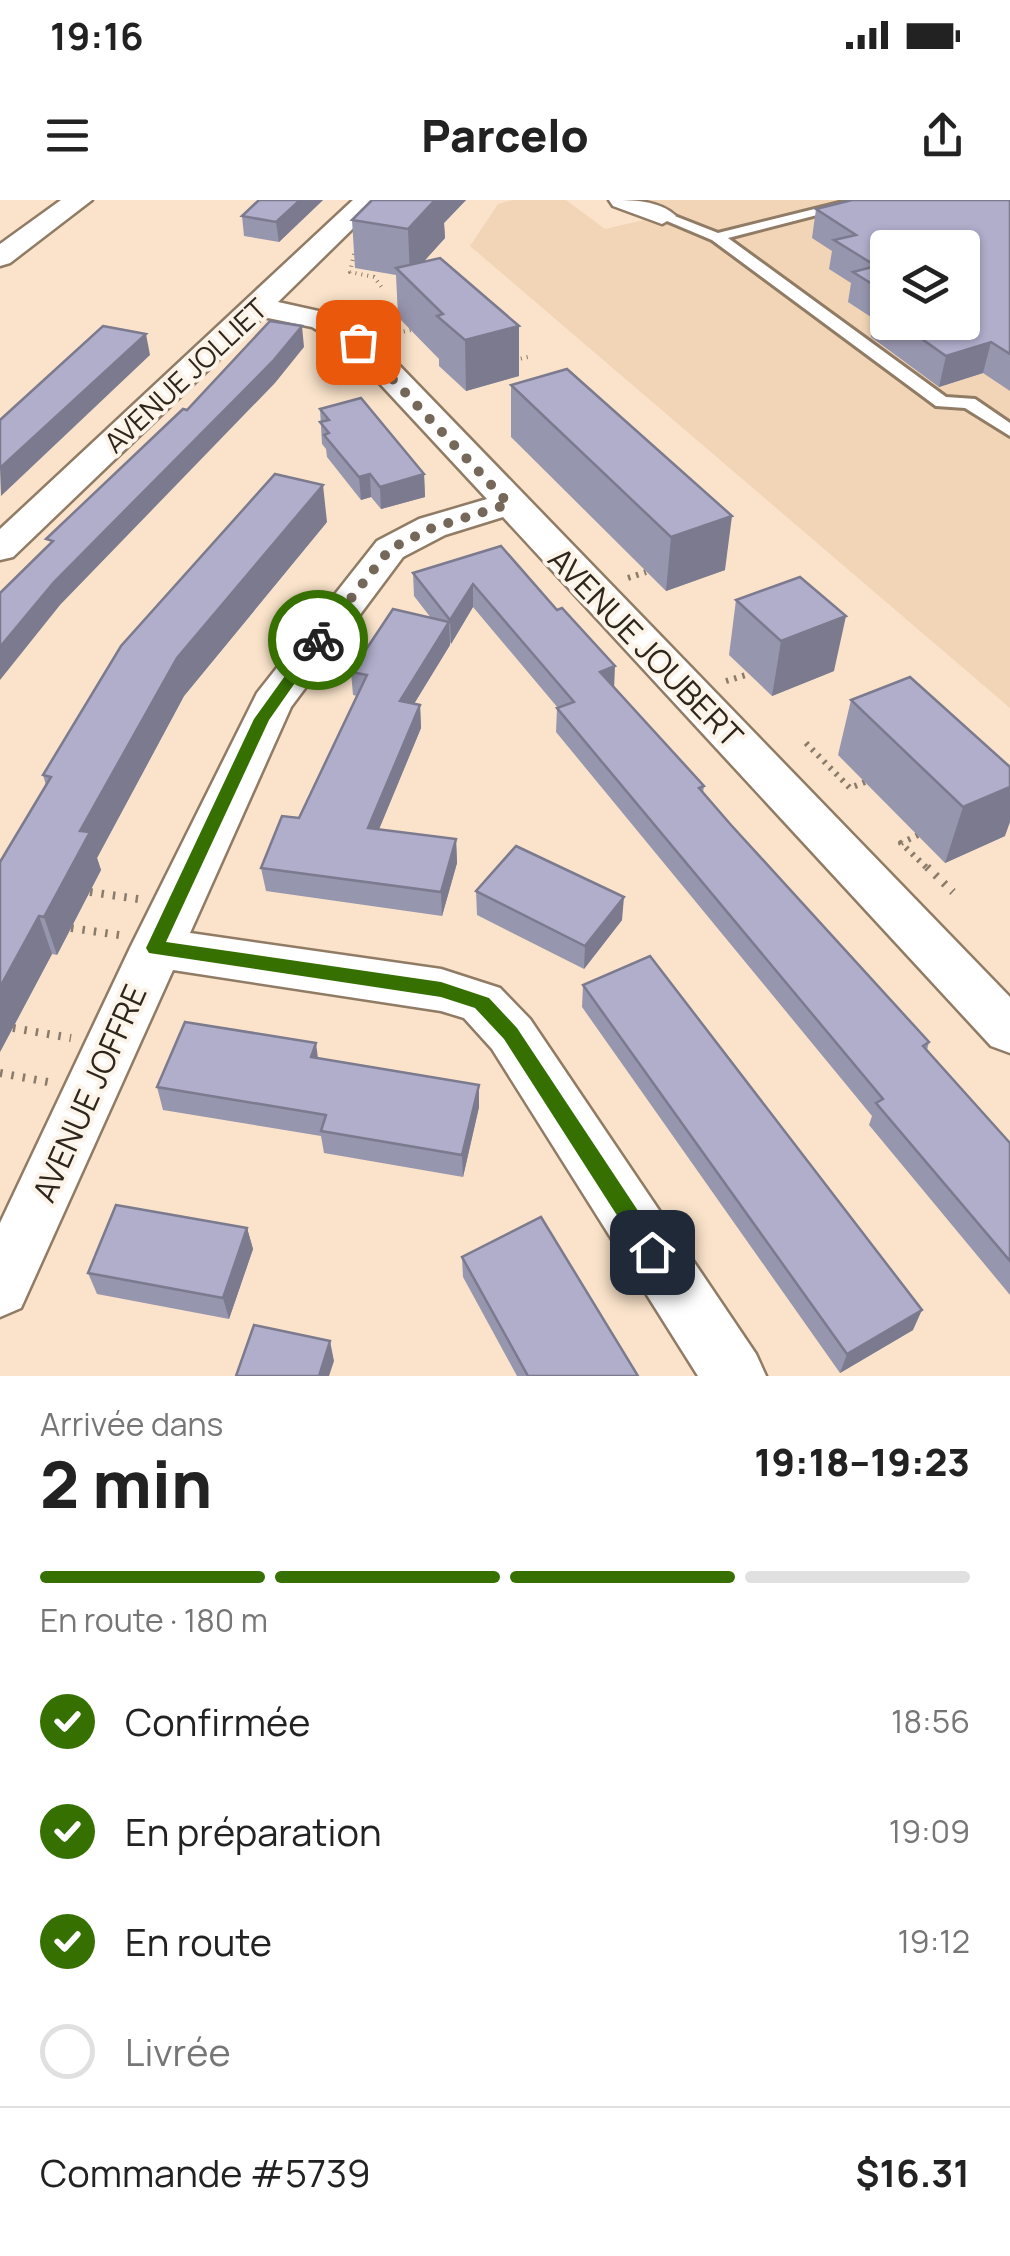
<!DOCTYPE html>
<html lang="fr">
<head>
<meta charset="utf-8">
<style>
  body { margin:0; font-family:Manrope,sans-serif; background:#f6f6f6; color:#222; height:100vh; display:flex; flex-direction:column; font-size:38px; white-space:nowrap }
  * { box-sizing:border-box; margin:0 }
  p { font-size:32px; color:#767676 }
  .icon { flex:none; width:55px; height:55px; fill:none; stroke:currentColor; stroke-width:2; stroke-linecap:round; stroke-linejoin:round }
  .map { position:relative; height:1176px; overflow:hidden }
  .panel { display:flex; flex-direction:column; background:#fff; flex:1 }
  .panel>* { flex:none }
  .controls { position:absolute; left:870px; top:30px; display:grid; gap:20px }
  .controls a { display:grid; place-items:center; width:110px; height:110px; border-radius:10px; background:#fff; box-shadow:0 2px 8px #0004; font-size:50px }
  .pin { position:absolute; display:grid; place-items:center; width:85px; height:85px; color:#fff; margin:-42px; border-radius:20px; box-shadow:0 5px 15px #0006 }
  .courier { position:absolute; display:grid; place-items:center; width:100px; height:100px; margin:-50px; border:8px solid #367000; border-radius:50%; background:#fff; color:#222; box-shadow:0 2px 12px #0007 }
  .summary em { font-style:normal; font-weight:800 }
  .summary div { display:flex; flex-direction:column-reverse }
  .summary { display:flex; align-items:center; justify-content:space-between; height:170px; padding:0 40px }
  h1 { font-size:65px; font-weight:800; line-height:75px }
  .bar { display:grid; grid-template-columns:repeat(4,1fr); gap:15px 10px; align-content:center; height:120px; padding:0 40px }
  .bar i { height:12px; border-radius:8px; background:#e0e0e0 }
  .bar .current { background:#367000 }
  .bar p { grid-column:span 4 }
  .line { display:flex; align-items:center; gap:25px; padding:0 40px; border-top:2px solid #e0e0e0 }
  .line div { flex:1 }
  ol { padding:0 40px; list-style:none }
  li { display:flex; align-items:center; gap:30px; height:110px }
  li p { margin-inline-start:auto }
  li .icon { padding:10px; border-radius:50%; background:#367000; color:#fff; stroke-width:4 }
  li:last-child { color:#767676 }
  li i { width:55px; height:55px; border:5px solid #e0e0e0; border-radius:50% }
  .status { display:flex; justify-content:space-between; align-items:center; height:70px; padding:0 50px; background:#fff; direction:ltr }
  .status svg { height:28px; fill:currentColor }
  header { display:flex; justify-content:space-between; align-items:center; height:130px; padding:0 40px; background:#fff; font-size:45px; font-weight:800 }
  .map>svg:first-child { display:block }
</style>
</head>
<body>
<div class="status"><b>19:16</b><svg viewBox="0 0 49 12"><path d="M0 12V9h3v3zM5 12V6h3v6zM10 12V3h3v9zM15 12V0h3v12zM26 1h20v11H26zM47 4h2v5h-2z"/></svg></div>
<header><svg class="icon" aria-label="menu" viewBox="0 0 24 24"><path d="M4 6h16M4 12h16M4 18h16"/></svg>Parcelo<svg class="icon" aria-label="share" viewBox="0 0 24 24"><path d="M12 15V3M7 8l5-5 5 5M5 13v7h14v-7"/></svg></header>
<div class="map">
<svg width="1010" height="1176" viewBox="0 0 1010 1176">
  <rect width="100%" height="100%" fill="#fae3ca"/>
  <!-- built -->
  <path fill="#f2d5b7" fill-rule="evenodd" d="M513 0H566L605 29 661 16 640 0H1010V508L470 46 498 4ZM888 48H962V122H888Z"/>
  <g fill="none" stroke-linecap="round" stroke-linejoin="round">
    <!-- lane casing -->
    <g stroke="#907b65" stroke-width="6">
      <polygon id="lane" points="851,0 875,0 728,38 946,197 975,199 1010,223 1010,236 965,208 936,206 712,40 655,16 667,13 718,33"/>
    </g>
    <!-- street casing -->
    <g stroke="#907b65" stroke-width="5">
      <g id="street">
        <polygon points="61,0 92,0 10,63 0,66 0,44"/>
        <polygon points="353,0 382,0 278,102 332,114 367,132 1010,797 1010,853 991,846 503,317 445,335 403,357 291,507 190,733 441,769 500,788 530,819 756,1154 766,1176 698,1176 492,849 464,818 441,811 173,770 21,1108 0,1117 0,1023 130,748 257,493 377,341 419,319 487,299 345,146 312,127 263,117 13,357 0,360 0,329"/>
        <path d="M609 0C632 0 659 0 676 16L662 24 613 6Z"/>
      </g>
    </g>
    <!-- path-far2 -->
    <g stroke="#8a7b6b" stroke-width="4" stroke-dasharray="1 5" stroke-linecap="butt">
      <polyline points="354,54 350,72 374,77 383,89"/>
      <polyline points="392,134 411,130"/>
      <polyline points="515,160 532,156"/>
    </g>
    <!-- path-far1 -->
    <g stroke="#8a7b6b" stroke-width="6" stroke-dasharray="2.5 6" stroke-linecap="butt">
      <polyline points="628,378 646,372"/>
      <polyline points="726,481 749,474"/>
      <polyline points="806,543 850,588 865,582"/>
      <polyline points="918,635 901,643 929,670"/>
    </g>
    <!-- path -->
    <g stroke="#8a7b6b" stroke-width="8" stroke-dasharray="2.5 9" stroke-linecap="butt">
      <polyline points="927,667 953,692"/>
      <polyline points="90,692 138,699"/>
      <polyline points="71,728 119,735"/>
      <polyline points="13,828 71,838"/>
      <polyline points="0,873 48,882"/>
    </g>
    <!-- lane -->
    <use href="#lane" fill="#fff" fill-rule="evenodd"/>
    <!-- street -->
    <use href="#street" fill="#fff" fill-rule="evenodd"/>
  </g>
  <!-- wall -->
  <g fill="#9796af" fill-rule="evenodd">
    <polygon points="323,0 279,42 244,36 242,16"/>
    <polygon points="372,0 466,0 444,23 445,38 424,61 519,126 519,176 466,191 439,166 439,159 398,117 396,75 355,68 352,20"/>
    <path d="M1010 0V191L983 173 939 187 871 137 874 119 848 102 851 83 829 69 832 51 812 38 816 9ZM888 48 962 122H888Z"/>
    <polygon points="511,185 725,370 666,391 511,237"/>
    <polygon points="320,209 424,274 425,297 381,309 371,297 361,300 327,257 326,249 322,244"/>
    <polygon points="327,322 184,496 97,658 101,670 57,755 52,754 0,852 46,585 43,575"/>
    <polygon points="501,346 614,487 704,586 703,593 929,842 927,850 1010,943 1010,1095 869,925 872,916 556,532 557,508 558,508 473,407 451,444 450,442 450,445 414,504 420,505 421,528 379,629 456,639 457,663 442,716 266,691 261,668 299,618 357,496 353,495 351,472 431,418 414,396 413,373"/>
    <polygon points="736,400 834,471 772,496 729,455"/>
    <polygon points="851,500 1005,636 945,663 838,555"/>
    <polygon points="476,691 622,720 584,769 477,715"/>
    <polygon points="583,785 913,1130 840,1173 582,807"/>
    <polygon points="318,859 479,885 479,907 463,977 324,953 321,936 163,910 157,887"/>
    <polygon points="247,1028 253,1049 229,1119 97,1094 88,1073"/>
    <polygon points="462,1057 638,1176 517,1176 463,1077"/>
  </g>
  <!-- shaded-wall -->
  <g fill="#7b7a8e">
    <polygon points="300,0 323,0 279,42 276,22"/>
    <polygon points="431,0 466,0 444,23 445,38 410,77 408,29"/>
    <polygon points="302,126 304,147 275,183 60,405 0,480 0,447 54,382"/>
    <polygon points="519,126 519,176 466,191 465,140"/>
    <polygon points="146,134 150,155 1,296 0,268"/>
    <polygon points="991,142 983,173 939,187 946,156"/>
    <polygon points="370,274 371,297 361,300 359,277"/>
    <polygon points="424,274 425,297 381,309 380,287"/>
    <polygon points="323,285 327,322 184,496 97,658 101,670 57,755 44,717 80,631 177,458"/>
    <polygon points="732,316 725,370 666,391 671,337"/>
    <polygon points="473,384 473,407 451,444 450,420"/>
    <polygon points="846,416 834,471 772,496 781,441"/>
    <polygon points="449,422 450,445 401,525 400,501"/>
    <polygon points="615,466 614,490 600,472"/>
    <polygon points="420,505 421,528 370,651 368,628"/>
    <polygon points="1010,587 1010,622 1005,636 945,663 963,607"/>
    <polygon points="456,639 457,663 442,716 441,692"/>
    <polygon points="624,697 622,720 584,769 585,746"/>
    <polygon points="39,716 52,754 0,852 0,787"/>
    <polygon points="316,843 319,866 311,857"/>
    <polygon points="479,885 479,907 463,977 462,955"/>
    <polygon points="247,1028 253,1049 229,1119 223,1098"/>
    <polygon points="922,1110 913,1130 840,1173 847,1154"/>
    <polygon points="330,1141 334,1161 329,1176 319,1176"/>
  </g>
  <!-- building -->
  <g fill="#b0aecb" stroke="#7b7a8e" stroke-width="2.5">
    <polygon points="259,0 300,0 276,22 242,16"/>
    <polygon points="372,0 435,0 408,29 352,20"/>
    <polygon points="852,0 1010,0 1010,154 991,142 946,156 898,122 962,122 962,48 888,48 888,94 853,72 876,66 834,40 856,35 816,9"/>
    <polygon points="440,58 519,126 465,140 437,116 443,114 396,68"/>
    <polygon points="888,104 888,115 876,107"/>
    <polygon points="270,121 302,126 273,161 54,382 0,447 0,393 53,341 46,339 183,209 187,210"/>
    <polygon points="103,126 146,134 0,268 0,220"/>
    <polygon points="567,169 732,316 671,337 511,185"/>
    <polygon points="361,198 424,274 380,287 370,274 359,277 324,235 329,233 320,222 329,220 320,209"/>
    <polygon points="275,274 323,285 177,458 80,631 90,632 44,717 39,716 0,787 0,662 51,577 43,575 121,446"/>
    <polygon points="501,346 557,410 562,408 615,466 600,472 704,586 699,588 731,625 929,842 923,846 1010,943 1010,1061 876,903 883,899 557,508 574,502 473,384 450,420 413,373"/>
    <polygon points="800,377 846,416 781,441 736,400"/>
    <polygon points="393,409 449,422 400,501 420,505 368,628 456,639 441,692 261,668 282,616 299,618 367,475 351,472"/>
    <polygon points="910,477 1010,567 1010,587 963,607 851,500"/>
    <polygon points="516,646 624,697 585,746 476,691"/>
    <polygon points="650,756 922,1110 847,1154 583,785"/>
    <polygon points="185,822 316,843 311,857 479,885 462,955 321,931 326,915 157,887"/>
    <polygon points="116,1005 247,1028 223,1098 88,1073"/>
    <polygon points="541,1017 638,1176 528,1176 462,1057"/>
    <polygon points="254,1125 330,1141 319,1176 236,1176"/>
  </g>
  <!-- route -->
  <polygon fill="#367000" points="313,437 325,440 269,520 166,742 441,782 489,798 517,828 660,1044 663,1052 660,1059 645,1059 504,839 475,808 441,797 149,753 146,748 254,519"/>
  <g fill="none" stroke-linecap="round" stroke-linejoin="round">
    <!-- done -->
    <polyline stroke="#756859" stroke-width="10" stroke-dasharray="0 18" points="318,440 390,349 432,328 509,304 358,142"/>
  </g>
  <g text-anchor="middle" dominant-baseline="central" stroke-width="8" stroke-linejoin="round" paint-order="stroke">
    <!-- far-street labels -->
    <g font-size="28" fill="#2e261c" stroke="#fcf3e9">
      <text transform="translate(185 175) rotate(-43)">AVENUE JOLLIET</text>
    </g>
    <!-- street labels -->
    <g font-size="32" fill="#2e261c" stroke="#fcf3e9">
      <text transform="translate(646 447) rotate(46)">AVENUE JOUBERT</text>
      <text transform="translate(89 893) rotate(-66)">AVENUE JOFFRE</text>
    </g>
  </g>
</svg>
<div class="controls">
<a><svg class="icon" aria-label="layers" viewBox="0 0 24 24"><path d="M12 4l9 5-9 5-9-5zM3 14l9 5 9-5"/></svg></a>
</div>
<div class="pin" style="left:358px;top:142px;background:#ea580c"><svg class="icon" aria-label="bag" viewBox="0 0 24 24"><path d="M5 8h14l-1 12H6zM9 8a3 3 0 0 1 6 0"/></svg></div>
<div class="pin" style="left:652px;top:1052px;background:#1f2937"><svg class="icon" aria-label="home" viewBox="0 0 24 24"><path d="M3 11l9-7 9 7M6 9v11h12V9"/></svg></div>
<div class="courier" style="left:318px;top:440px"><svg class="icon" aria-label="bike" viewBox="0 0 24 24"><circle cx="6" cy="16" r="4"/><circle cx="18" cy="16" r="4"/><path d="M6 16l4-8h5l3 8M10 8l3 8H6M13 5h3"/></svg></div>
</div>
<section class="panel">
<div class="summary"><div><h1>2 min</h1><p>Arrivée dans</p></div><em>19:18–19:23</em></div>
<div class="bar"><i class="current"></i><i class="current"></i><i class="current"></i><i></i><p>En route · 180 m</p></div>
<ol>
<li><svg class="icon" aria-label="check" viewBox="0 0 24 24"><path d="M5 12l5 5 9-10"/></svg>Confirmée<p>18:56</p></li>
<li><svg class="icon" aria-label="check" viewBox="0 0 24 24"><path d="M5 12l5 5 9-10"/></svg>En préparation<p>19:09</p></li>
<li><svg class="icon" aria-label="check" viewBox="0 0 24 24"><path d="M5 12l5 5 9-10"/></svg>En route<p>19:12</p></li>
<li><i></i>Livrée</li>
</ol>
<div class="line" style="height:130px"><div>Commande #5739</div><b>$16.31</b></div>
</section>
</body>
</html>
